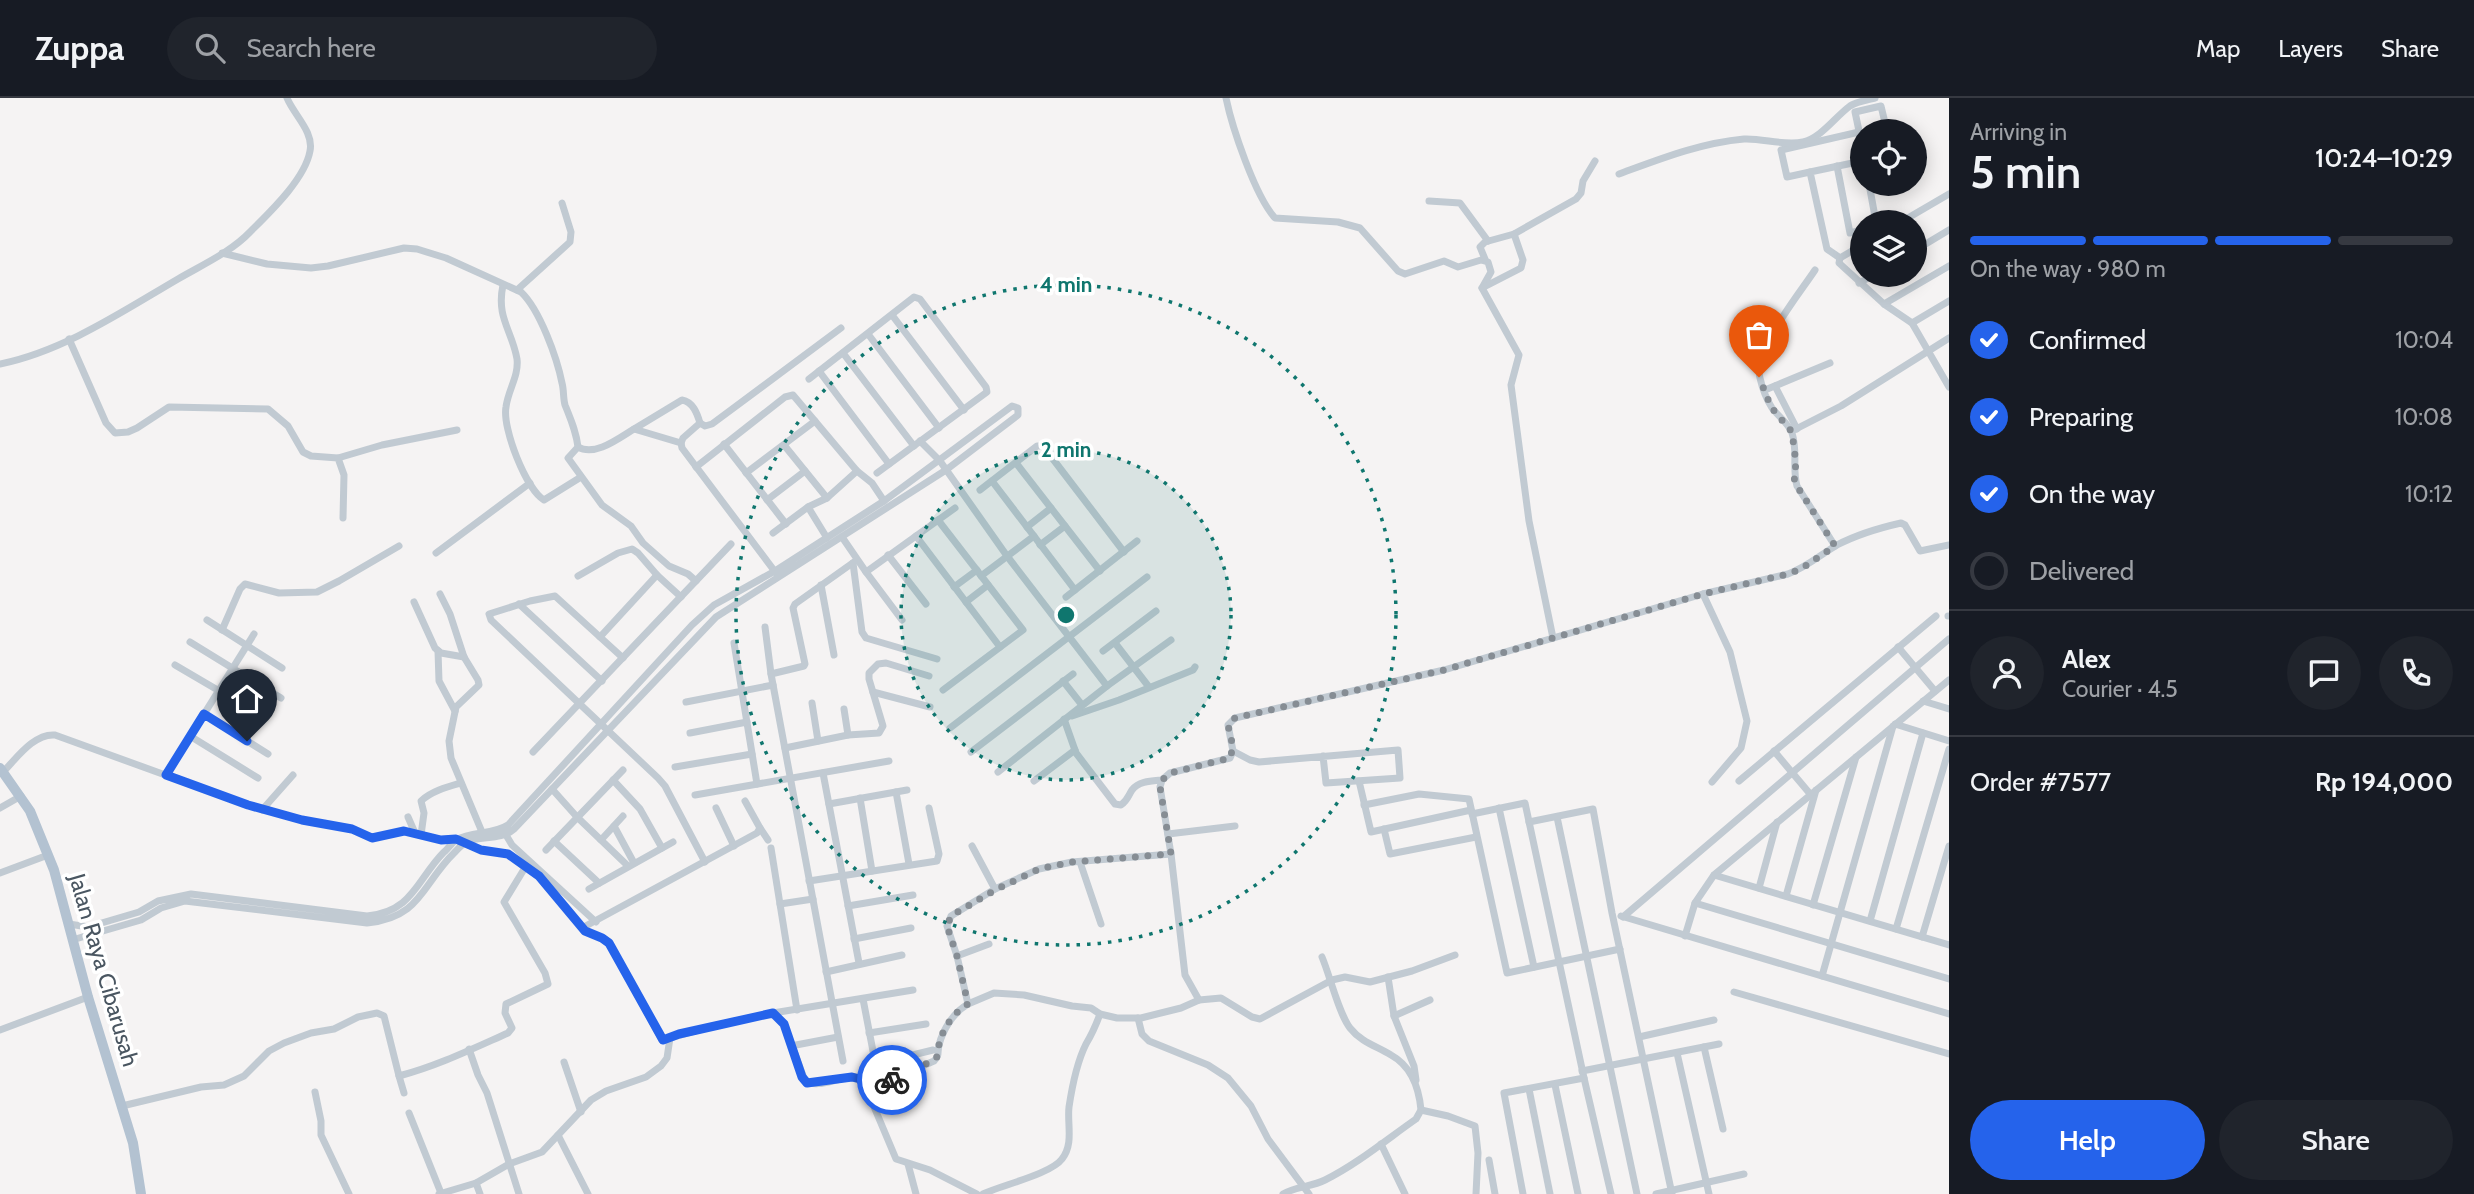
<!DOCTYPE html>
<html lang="en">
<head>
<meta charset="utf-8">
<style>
  body { margin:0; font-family:Cabin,sans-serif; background:#20242c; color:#f1f3f6; height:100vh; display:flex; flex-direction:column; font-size:26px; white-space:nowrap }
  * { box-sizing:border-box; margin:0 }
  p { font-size:23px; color:#9ea1a6 }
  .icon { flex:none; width:38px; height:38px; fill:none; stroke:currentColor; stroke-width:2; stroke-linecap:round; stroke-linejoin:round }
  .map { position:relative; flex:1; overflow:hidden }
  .panel { display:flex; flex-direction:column; background:#171b24; width:525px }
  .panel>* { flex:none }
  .fabs { position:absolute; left:1850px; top:21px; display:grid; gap:14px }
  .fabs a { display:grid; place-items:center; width:77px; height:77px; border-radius:50%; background:#171b24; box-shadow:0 4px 18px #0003; font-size:35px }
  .pin { position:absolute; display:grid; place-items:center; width:60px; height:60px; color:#fff; margin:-72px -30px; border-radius:50% 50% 50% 0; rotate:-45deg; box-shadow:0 0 7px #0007 }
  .pin .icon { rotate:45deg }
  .courier { position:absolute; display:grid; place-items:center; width:70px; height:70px; margin:-35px; border:5px solid #2563eb; border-radius:50%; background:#fff; color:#222; box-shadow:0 2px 9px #0007 }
  .overview em { font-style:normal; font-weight:600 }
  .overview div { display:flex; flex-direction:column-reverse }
  .overview { display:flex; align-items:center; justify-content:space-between; height:119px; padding:0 21px }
  h1 { font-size:46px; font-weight:600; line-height:52px }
  .bar { display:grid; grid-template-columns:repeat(4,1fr); gap:10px 7px; align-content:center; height:84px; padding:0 21px }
  .bar i { height:9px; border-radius:5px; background:#363941 }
  .bar .current { background:#2563eb }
  .bar p { grid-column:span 4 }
  .line { display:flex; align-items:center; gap:18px; padding:0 21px; border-top:2px solid #363941 }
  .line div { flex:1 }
  .round { display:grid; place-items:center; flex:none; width:74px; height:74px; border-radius:37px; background:#20242c }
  ol { padding:0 21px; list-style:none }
  li { display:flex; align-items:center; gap:21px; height:77px }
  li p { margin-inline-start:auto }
  li .icon { padding:7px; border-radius:50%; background:#2563eb; color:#fff; stroke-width:4 }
  li:last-child { color:#9ea1a6 }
  li i { width:38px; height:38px; border:4px solid #363941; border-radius:50% }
  .cta { display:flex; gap:14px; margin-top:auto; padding:14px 21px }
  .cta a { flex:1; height:80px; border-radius:42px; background:#2563eb; color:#fff; font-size:28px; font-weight:600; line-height:80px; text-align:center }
  .cta a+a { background:#20242c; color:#f1f3f6 }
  header { display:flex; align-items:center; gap:42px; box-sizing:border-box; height:98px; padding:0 35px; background:#171b24; border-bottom:2px solid #363941 }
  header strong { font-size:33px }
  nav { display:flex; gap:38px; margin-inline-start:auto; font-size:24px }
  .search { width:490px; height:63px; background:#20242c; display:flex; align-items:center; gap:18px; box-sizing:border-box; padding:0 24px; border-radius:38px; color:#9ea1a6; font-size:26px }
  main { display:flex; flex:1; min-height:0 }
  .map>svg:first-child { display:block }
</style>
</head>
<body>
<header>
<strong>Zuppa</strong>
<div class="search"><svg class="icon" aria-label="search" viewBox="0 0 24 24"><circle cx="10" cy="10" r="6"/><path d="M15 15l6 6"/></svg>Search here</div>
<nav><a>Map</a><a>Layers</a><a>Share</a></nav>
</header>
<main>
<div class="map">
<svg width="1949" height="1096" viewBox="0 0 1949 1096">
  <rect width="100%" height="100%" fill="#f5f3f3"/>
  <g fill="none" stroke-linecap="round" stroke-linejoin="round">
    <!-- street -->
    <g stroke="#c1cad2" stroke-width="7">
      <path d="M1226 0C1232 29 1255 98 1275 120L1338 124 1360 130 1398 173 1405 176 1444 163 1458 169 1481 162 1488 164 1491 174 1482 190 1519 257 1511 287 1529 423 1553 540"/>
      <polyline points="1862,47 1855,14 1881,8 1887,33"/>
      <polyline points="1837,68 1850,135 1862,132"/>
      <polyline points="1810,74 1787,79 1781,52 1859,34"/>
      <path d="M1619 76C1660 61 1700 45 1744 41 1763 40 1783 48 1803 44 1821 40 1835 19 1850 8 1856 4 1867 2 1875 0"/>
      <polyline points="1869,86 1876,124"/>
      <polyline points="1429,103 1460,105 1488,143"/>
      <polyline points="1901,124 1949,96"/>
      <polyline points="1862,147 1840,160 1839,165 1884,206 1912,225 1949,289"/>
      <polyline points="1914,153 1949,132"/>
      <path d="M222 155 267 166 311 170 328 168 404 150 417 151 446 160 521 194C540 212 557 260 562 285 564 292 563 300 565 307 571 322 576 333 578 349L568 360 602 407 631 428 643 445 669 468 688 476 696 483"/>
      <polyline points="1840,160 1827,151 1810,74 1862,63"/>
      <polyline points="1485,161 1480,149 1485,144 1514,136 1576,101 1581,95 1583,83 1595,63"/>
      <path d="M1815 172C1800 195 1753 252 1760 280 1762 289 1767 302 1772 310 1778 318 1789 326 1792 335 1798 353 1792 371 1797 388L1835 448"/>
      <polyline points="1859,185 1874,177"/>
      <path d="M503 187C496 220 512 232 517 261 519 278 508 292 506 309 502 330 526 391 544 402L581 379"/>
      <polyline points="1482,190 1521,170 1523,162 1514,136"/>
      <polyline points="517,192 570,144 571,134 562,105"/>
      <polyline points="1884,206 1949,168"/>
      <polyline points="892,217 964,312"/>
      <polyline points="1912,225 1949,203"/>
      <polyline points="868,236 939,330"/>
      <polyline points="69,241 106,325 115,335 128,334 137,330 169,309 268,311 288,328 303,354 311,358 338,360 344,377 343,420"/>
      <polyline points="843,255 914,348"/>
      <path d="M0 266C64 253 123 213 178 181 202 167 231 154 250 134 270 114 305 81 310 53 314 34 294 17 287 0"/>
      <polyline points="819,273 889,366"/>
      <polyline points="809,281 914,199 920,201 986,289 987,294 877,375"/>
      <polyline points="1775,288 1797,331"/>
      <polyline points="1765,292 1830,265"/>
      <path d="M634 331 682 302C693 304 697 315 700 325"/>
      <polyline points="1792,333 1841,308 1949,240"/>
      <polyline points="920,343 940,363 1007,458 1107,588"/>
      <polyline points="681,345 683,340 700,325 705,328 712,326 841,230"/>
      <polyline points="724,346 786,426"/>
      <polyline points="784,347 827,400"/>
      <path d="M578 349C595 359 619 340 634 331L681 345 682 350 776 475"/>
      <polyline points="338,360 382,347 457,332"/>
      <polyline points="1016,365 1100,473"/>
      <polyline points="696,369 785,299 793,297 857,373 872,385 884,403"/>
      <polyline points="746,375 815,323"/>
      <polyline points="992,383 1075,492"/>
      <polyline points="980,392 1037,348 1043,348 1124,454"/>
      <polyline points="767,402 805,373"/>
      <polyline points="808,409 827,440"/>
      <polyline points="938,422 1023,532 943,592"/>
      <polyline points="1027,429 1051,410"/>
      <polyline points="773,435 808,409 827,400 857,373"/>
      <polyline points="916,438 1000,549"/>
      <polyline points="842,439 866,474 955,410"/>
      <polyline points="1040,447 1065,428"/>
      <polyline points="436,455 530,385"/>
      <polyline points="888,457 926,506"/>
      <polyline points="853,465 862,534 866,540 937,561"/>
      <polyline points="866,474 902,522"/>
      <polyline points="578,478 618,455 632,451 638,455 657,477"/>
      <polyline points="981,478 1034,438"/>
      <polyline points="821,487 834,557"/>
      <polyline points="954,489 977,472"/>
      <polyline points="440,496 450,516 464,559 478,582 479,587 456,609 449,643 451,660 482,734"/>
      <polyline points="1703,496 1730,554 1747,623 1741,650 1712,684"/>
      <polyline points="1066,499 1137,443"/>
      <polyline points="414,504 435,550 441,555 464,559"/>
      <polyline points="966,504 988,487"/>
      <polyline points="519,506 602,583"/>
      <polyline points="1948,518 1949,518"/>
      <polyline points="207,522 282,570"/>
      <polyline points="765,529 771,576 843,963"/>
      <polyline points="222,532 240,491 245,486 279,495 317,494 339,483 399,448"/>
      <polyline points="600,539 657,477 681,499"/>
      <polyline points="190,544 281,600"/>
      <polyline points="734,545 757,686"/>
      <polyline points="1115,545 1149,589"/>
      <polyline points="1898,549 1935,593"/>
      <polyline points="438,553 439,583 455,613"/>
      <polyline points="1103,553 1156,513"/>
      <polyline points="623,560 555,498 530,503 489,516 491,522 658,680 665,688 705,764"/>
      <polyline points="175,567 262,618"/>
      <polyline points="771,576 804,568 805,566 793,510 795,506 854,464"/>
      <polyline points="1063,583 1082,607"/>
      <polyline points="873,594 930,609"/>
      <polyline points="1923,603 1949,611"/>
      <polyline points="686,604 773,587"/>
      <polyline points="812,605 818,643"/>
      <polyline points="844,611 848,637"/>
      <polyline points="204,616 268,656"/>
      <polyline points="1072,618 1119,602 1193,572 1195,569"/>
      <path d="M1064 621 1076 655 1115 706 1121 707C1128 702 1128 698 1132 692 1139 683 1152 683 1162 682"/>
      <polyline points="1895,626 1949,643"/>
      <polyline points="950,630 1147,479"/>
      <polyline points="690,635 747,624"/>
      <polyline points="190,638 258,680"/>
      <polyline points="785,650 848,637 879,635 883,628 869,581 869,575 878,566 886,565 929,578"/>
      <polyline points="1233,653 1250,662 1259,664 1398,652 1400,680 1326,685 1323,658"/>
      <polyline points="1774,653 1811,697"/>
      <polyline points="533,654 731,446"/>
      <polyline points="971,654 1073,576"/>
      <polyline points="675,669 752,656"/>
      <path d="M3 674C16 661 34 635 55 637L248 707 301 722 352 731 372 740 404 733 441 742H456L481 752 508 756 539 778 585 833 602 840 609 845 662 942 713 928 773 915 784 926 805 983C821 992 842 975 860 981L867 992 896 1061 930 1072 977 1096"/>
      <polyline points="998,674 1107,588 1171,542"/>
      <polyline points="823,675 859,865"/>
      <polyline points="166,677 254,536"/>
      <polyline points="613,682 640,711 662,750"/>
      <polyline points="1034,683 1075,652"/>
      <polyline points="1359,683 1371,734 1471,712"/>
      <polyline points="1739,683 1936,518"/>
      <polyline points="552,691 577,719 628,768"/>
      <polyline points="896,694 909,766"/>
      <polyline points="695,697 889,663"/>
      <polyline points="860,700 872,773"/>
      <polyline points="829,706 907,692"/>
      <polyline points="1364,707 1419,696 1469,701 1507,875 1620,851"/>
      <polyline points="0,710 21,698"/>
      <polyline points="716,710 734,748"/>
      <polyline points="1499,710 1534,869"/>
      <polyline points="262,712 293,677"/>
      <polyline points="1472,716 1525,705 1584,980 1611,1096"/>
      <polyline points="408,719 415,735"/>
      <polyline points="1557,719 1637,1096"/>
      <polyline points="1529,724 1593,711 1612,815 1672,1096"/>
      <polyline points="614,728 634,765"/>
      <polyline points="760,730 768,742"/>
      <polyline points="1384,731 1390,756 1476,739"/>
      <polyline points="1168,736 1235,728"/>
      <path d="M421 737 424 715 421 703C432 693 447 689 461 685"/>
      <polyline points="506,737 512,747 596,824"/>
      <polyline points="601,742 623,718"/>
      <polyline points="554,743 599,785"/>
      <polyline points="972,748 995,791"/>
      <polyline points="771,750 797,912"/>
      <polyline points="546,752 623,672"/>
      <polyline points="1080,764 1101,826"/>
      <polyline points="0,775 48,757"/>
      <polyline points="1714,777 1949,847"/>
      <polyline points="809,783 937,763 939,756 929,710"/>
      <polyline points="1759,790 1777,724"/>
      <polyline points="589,791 673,744"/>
      <polyline points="1786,798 1816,692"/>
      <polyline points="1695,805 1949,881"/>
      <polyline points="780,806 813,801"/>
      <polyline points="1813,807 1856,659"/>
      <polyline points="848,808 913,797"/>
      <polyline points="1621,818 1949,916"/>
      <polyline points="1623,819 1949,541"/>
      <polyline points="1870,823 1923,635"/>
      <path d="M69 826 88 829 139 814 158 803 191 796 367 818C413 814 417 781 444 754 448 751 452 744 456 742 472 733 493 737 508 727L692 527 714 507 775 473 884 403 1012 308 1018 310V317L946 372 716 519 514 731C500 743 482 737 466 744 462 746 458 751 454 755 422 786 421 820 367 825L185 803 161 810 141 822 72 842"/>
      <polyline points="582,830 757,735 760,730 745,703"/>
      <polyline points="1896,831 1949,651"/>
      <polyline points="1685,838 1695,805 1714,777 1949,582"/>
      <polyline points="1922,839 1949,748"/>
      <polyline points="854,841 911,830"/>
      <path d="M1455 857 1412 873 1370 884 1345 879 1332 882 1260 921 1252 919 1221 900 1199 902 1185 877 1171 756 1160 689 1162 682 1170 675 1230 660 1233 653 1228 627 1235 620 1444 572 1703 496 1788 476C1807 469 1820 457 1837 447 1858 436 1879 430 1901 425L1905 427 1920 453 1949 447"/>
      <polyline points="957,858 989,846"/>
      <polyline points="826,874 902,857"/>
      <polyline points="1822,878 1893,628"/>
      <polyline points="1388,879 1394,918 1414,968 1416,982"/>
      <polyline points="1734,894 1949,956"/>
      <polyline points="863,901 877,974"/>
      <polyline points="968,906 994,895 1024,897 1072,908 1091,910 1100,916 1117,920 1141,920 1181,910 1199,902"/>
      <polyline points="773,915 913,892"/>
      <polyline points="1394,918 1430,902"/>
      <polyline points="1138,920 1142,936 1149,943 1208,967 1228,980 1251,1008 1268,1041 1309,1096"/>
      <polyline points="0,932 88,899"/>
      <polyline points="869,935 926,926"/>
      <polyline points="1639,939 1714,922"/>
      <polyline points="796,947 838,939"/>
      <polyline points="1704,949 1723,1031"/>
      <polyline points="469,951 478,977 487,995 519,1096"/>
      <polyline points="1677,955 1709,1096"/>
      <polyline points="564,964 581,1014"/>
      <polyline points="876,966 933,952"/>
      <polyline points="1582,973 1719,946"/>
      <polyline points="399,978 404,995"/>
      <polyline points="1555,987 1578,1096"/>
      <polyline points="1529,991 1550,1096"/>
      <path d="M867 992 934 963C940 957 937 955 939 947 943 931 954 914 968 906L957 858 947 828 951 818 995 791 1039 771 1072 764 1171 756"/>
      <polyline points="315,994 321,1023 321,1037 349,1096"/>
      <path d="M122 1008 201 989 224 987 244 978 269 953 284 945 311 935 334 931 358 919 377 915 384 918 399 978C437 968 472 951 508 935L512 930 505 915 506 906 548 886 545 875 504 804 526 768"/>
      <polyline points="1421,1012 1448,1018 1475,1028 1478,1055 1476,1096"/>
      <polyline points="409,1015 441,1095"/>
      <polyline points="558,1037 588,1096"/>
      <polyline points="1381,1046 1405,1096"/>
      <polyline points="1489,1062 1495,1096"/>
      <polyline points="908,1066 916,1096"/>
      <polyline points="476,1085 480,1096"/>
      <polyline points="439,1096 476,1085 509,1066 542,1054 591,1002 606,993 646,979 661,968 667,960 670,940"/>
      <path d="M983 1096C1002 1087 1051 1076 1062 1061 1074 1046 1067 1026 1069 1009 1072 989 1077 964 1086 946 1092 936 1096 927 1100 916"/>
      <path d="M1283 1096C1297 1088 1311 1089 1325 1082 1357 1066 1386 1042 1416 1021L1421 1012C1419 990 1411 968 1391 957 1376 948 1361 944 1350 930 1339 916 1330 878 1322 859"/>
      <polyline points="1523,1096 1504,995 1584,980"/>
      <polyline points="1656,1096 1744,1076"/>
    </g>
    <!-- primary -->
    <polyline stroke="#b3c2d1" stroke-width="10" points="0,670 30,713 54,772 88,899 133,1045 141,1096"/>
  </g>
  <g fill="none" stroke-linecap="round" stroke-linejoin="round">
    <!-- done -->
    <path stroke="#868d94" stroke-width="7" stroke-dasharray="0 12.6" d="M892 982 934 962C940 957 937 954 939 947 942 931 954 914 968 906L957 858 947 828 951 818 995 792 1039 771 1072 764 1171 756 1160 689 1162 682 1170 675 1230 660 1233 649 1228 627 1235 620 1444 572 1703 496 1788 476 1801 471 1835 448 1797 388 1794 380 1796 365 1792 334 1771 309 1759 279"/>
    <!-- route -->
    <polyline stroke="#2563eb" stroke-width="9" points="247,643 204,616 166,677 248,707 302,722 352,731 372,740 404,733 441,742 456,741 481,752 508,756 539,778 585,833 602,840 609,845 663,942 679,936 773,915 784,926 802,979 807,985 852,979 860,981 867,992 892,982"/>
  </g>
  <!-- distance rings -->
  <circle cx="1066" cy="517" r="165" fill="#0f766e" fill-opacity=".12"/>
  <g fill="none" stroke="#0f766e" stroke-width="3.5" stroke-dasharray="3.5 7">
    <circle cx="1066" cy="517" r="165"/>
    <circle cx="1066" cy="517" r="330"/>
  </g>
  <g text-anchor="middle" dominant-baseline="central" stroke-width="7" stroke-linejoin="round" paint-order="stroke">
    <!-- street labels -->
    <g font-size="23" fill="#4a5661" stroke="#fff">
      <text transform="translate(104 872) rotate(74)">Jalan Raya Cibarusah</text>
    </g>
  </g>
  <circle cx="1066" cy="517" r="10" fill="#0f766e" stroke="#fff" stroke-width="3.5"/>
  <g font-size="21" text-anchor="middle" font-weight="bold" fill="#0f766e" stroke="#fff" stroke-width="7" stroke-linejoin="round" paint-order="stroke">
    <text x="1066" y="194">4 min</text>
    <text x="1066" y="359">2 min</text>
  </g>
</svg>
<div class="fabs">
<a><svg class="icon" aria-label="locate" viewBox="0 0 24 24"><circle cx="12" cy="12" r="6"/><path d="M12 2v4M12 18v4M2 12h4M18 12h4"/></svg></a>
<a><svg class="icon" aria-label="layers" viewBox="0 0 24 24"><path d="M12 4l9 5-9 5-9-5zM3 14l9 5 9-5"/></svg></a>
</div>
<div class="pin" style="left:1759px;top:279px;background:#ea580c"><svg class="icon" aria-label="bag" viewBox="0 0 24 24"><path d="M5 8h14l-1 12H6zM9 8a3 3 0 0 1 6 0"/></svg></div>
<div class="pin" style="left:247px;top:643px;background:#1f2937"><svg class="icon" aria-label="home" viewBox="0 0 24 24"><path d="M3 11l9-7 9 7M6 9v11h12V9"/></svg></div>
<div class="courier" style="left:892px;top:982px"><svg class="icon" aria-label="bike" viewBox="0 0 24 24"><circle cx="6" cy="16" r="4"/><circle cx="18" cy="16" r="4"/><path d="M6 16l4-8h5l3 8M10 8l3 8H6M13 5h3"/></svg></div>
</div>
<section class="panel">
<div class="overview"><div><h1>5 min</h1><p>Arriving in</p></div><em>10:24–10:29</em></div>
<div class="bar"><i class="current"></i><i class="current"></i><i class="current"></i><i></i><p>On the way · 980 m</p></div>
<ol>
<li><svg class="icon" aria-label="check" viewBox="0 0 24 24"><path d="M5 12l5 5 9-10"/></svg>Confirmed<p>10:04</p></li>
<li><svg class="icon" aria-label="check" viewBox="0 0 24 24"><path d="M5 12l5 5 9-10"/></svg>Preparing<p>10:08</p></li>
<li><svg class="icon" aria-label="check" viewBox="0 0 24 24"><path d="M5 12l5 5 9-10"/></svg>On the way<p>10:12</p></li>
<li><i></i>Delivered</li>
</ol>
<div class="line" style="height:126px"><a class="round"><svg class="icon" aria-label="person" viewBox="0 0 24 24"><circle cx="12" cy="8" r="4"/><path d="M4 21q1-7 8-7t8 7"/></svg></a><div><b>Alex</b><p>Courier · 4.5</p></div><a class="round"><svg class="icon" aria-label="chat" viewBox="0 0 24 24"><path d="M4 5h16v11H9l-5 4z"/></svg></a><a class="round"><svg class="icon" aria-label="phone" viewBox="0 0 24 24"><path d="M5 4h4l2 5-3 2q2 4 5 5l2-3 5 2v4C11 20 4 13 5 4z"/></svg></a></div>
<div class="line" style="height:91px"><div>Order #7577</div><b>Rp 194,000</b></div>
<div class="cta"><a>Help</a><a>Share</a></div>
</section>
</main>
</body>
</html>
